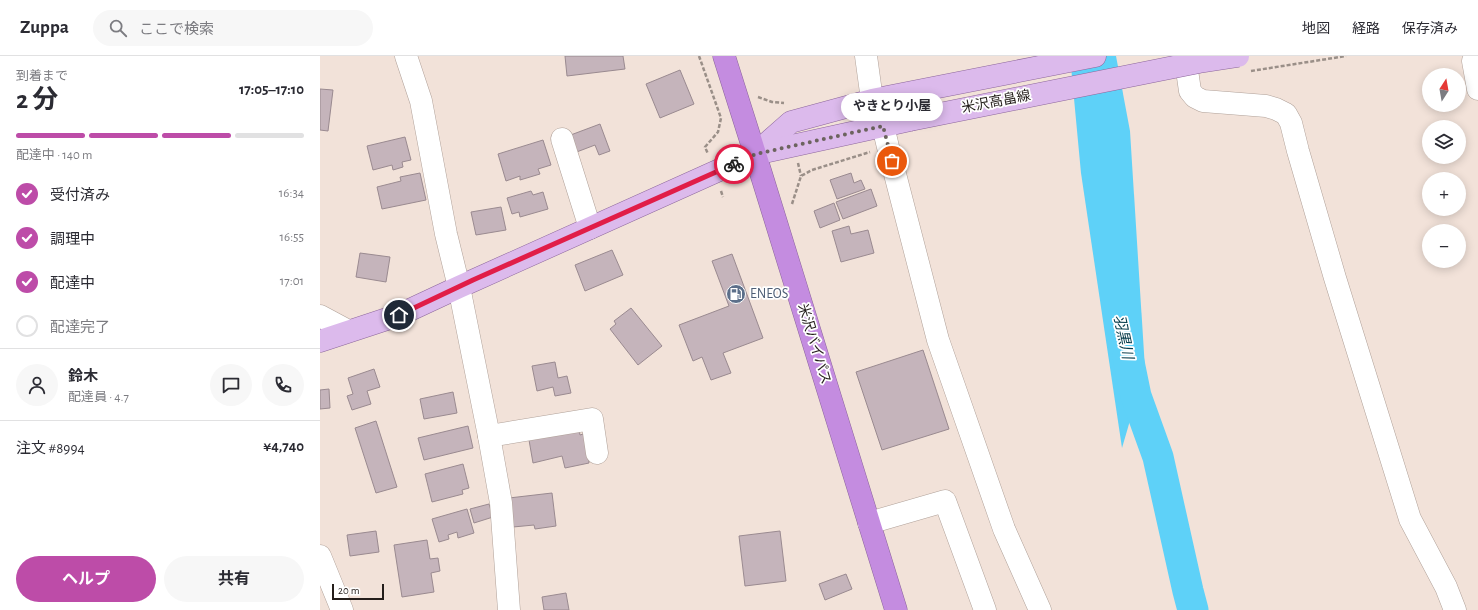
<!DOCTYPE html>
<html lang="ja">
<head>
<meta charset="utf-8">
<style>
  body { margin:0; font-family:"Alegreya Sans","Noto Sans JP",sans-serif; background:#f7f7f7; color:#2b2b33; height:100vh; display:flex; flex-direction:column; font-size:15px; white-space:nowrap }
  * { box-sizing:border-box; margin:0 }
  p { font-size:13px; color:#7c7c81 }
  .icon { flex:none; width:22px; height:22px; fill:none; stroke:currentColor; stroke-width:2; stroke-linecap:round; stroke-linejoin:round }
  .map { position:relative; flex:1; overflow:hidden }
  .details { display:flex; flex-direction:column; background:#fff; width:320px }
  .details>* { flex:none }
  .needle { width:26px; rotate:11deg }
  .controls { position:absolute; left:1102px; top:12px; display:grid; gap:8px }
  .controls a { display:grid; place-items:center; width:44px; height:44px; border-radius:50%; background:#fff; box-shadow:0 2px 10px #0003; font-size:20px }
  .scale { position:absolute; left:12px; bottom:10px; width:52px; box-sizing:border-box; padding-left:4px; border:2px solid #241e1b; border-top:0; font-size:11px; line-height:14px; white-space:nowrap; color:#241e1b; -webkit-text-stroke:3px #fff; paint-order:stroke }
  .pin { position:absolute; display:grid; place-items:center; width:34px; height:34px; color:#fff; margin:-17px; border:2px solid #fff; border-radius:50%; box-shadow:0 1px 4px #0007 }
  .courier { position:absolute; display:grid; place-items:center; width:40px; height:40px; margin:-20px; border:3px solid #e11d48; border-radius:50%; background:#fff; color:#222; box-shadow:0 1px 5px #0007 }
  .bubble { position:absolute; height:28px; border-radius:14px; background:#fff; box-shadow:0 2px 10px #0003; font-size:13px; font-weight:700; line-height:28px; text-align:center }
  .summary em { font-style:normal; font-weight:700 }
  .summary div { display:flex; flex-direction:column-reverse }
  .summary { display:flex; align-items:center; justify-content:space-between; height:68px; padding:0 16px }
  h1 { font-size:26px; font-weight:700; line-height:30px }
  .bar { display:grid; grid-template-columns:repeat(4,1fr); gap:6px 4px; align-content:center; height:48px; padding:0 16px }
  .bar i { height:5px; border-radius:3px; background:#e1e1e2 }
  .bar .selected { background:#bd4ca8 }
  .bar p { grid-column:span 4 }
  .line { display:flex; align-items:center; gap:10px; padding:0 16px; border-top:1px solid #e1e1e2 }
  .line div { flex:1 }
  .round { display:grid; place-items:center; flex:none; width:42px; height:42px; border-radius:21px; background:#f7f7f7 }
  ol { padding:0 16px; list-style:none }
  li { display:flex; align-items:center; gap:12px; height:44px }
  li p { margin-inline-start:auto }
  li .icon { padding:4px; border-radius:50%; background:#bd4ca8; color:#fff; stroke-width:4 }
  li:last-child { color:#7c7c81 }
  li i { width:22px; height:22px; border:2px solid #e1e1e2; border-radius:50% }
  .action { display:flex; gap:8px; margin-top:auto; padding:8px 16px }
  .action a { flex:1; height:46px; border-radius:24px; background:#bd4ca8; color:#fff; font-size:16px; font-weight:700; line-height:46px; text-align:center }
  .action a+a { background:#f7f7f7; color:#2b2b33 }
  header { display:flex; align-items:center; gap:24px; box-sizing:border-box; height:56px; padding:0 20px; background:#fff; border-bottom:1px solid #e1e1e2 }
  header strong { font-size:19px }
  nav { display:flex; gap:22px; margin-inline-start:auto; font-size:14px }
  .search { width:280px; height:36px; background:#f7f7f7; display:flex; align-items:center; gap:10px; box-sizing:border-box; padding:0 14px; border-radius:22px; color:#7c7c81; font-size:15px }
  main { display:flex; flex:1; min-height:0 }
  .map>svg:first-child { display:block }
</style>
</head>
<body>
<header>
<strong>Zuppa</strong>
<div class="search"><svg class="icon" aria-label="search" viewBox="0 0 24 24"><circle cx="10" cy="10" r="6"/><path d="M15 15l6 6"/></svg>ここで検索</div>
<nav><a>地図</a><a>経路</a><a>保存済み</a></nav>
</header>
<main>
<section class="details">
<div class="summary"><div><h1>2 分</h1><p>到着まで</p></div><em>17:05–17:10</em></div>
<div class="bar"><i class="selected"></i><i class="selected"></i><i class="selected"></i><i></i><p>配達中 · 140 m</p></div>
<ol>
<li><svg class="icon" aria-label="check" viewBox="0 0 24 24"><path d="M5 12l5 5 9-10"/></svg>受付済み<p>16:34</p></li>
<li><svg class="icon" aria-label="check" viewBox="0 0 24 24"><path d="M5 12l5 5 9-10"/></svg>調理中<p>16:55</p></li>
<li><svg class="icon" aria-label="check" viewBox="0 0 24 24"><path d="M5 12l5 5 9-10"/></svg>配達中<p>17:01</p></li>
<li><i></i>配達完了</li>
</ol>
<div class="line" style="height:72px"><a class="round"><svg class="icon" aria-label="person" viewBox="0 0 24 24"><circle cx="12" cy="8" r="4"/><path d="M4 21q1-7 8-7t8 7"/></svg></a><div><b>鈴木</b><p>配達員 · 4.7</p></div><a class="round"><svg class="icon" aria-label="chat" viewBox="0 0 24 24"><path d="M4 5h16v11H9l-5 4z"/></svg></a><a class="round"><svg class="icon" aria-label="phone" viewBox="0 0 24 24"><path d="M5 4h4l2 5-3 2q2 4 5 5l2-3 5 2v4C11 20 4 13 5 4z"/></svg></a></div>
<div class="line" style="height:52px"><div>注文 #8994</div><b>¥4,740</b></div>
<div class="action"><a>ヘルプ</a><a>共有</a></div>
</section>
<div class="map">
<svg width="1158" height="554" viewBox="0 0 1158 554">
  <rect width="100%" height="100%" fill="#f2e2d9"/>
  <!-- water -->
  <polygon fill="#5ed1f8" points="750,0 796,0 810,75 825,313 802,392 761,117"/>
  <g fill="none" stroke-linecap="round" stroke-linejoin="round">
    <!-- river -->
    <polyline stroke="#5ed1f8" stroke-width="31" points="808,301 816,340 838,401 868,535 873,554"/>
  </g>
  <!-- building -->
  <g fill="#c5b4bb" stroke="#9a8a90">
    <polygon points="245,0 303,0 305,13 247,20"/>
    <polygon points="360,14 374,48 340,62 326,28"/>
    <polygon points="0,33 13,34 8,75 0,74"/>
    <polygon points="280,68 290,95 279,99 275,89 254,97 248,80"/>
    <polygon points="85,81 91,104 82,106 83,111 73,114 72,109 53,114 47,90"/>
    <polygon points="223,84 231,109 218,113 220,118 200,124 200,120 186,125 178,98"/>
    <polygon points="100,117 106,144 62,153 57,131 81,125 80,121"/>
    <polygon points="531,117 534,127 541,124 545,133 517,143 510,124"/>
    <polygon points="551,133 557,150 523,163 516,146"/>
    <polygon points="211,135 213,139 223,136 228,153 200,161 199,156 192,158 187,142"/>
    <polygon points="514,147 520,164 500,172 494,155"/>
    <polygon points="181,151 186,174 156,179 151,156"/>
    <polygon points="529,170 531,178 548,174 554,197 521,206 512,175"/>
    <polygon points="292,194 303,219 265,235 255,209"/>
    <polygon points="40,197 70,201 66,226 36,221"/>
    <polygon points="412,198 443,282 403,297 411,317 391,324 382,301 373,305 359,269 409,250 392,205"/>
    <polygon points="311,252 342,290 318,309 290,273 296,268 294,265"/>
    <polygon points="603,294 629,373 562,394 536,316"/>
    <polygon points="235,306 238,322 247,320 251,337 235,340 233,331 217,335 212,310"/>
    <polygon points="54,313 60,331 47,335 51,348 32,354 27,340 33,338 28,322"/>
    <polygon points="9,333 10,352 0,353 0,334"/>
    <polygon points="133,336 137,357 104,363 100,343"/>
    <polygon points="56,365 77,431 56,437 35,372"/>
    <polygon points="148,370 153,392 104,404 98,382"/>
    <polygon points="259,374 260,379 266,377 269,407 245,412 242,400 213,407 209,384"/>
    <polygon points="143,408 149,432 142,434 143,438 112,446 105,418"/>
    <polygon points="232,437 236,470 215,473 214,469 193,471 189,442"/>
    <polygon points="169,448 173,461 154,467 150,453"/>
    <polygon points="147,453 154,477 138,482 137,476 128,479 129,483 119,486 112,463"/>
    <polygon points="56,475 59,496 30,500 27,479"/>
    <polygon points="460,475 466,525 425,530 419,480"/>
    <polygon points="107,484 110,503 118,502 120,515 111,517 114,536 82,541 74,489"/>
    <polygon points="526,518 532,533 505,544 499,528"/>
    <polygon points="246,537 249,554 224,554 222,541"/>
  </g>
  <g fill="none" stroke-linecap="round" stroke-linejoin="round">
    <!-- minor casing -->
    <g stroke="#b0a199" stroke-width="23">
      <g id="minor">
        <polyline points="86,0 101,45 126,178 139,231 169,380 181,447 189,554"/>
        <polyline points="546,0 552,44 563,70 568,91 618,284 684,473 720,554"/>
        <polyline points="865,0 870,35 875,41 883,45 946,50 956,53 966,58 971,67 978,95 1015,222 1090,463 1126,531 1135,554"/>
        <polyline points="1153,5 1158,33"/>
        <polyline points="242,83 270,172"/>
        <polyline points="0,260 28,275"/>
        <polyline points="169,380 272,363 277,397"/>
        <polyline points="549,467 625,445 665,554"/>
        <polyline points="0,500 22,554"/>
      </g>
    </g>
    <!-- major casing -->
    <g stroke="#8c669b" stroke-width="23">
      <g id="major">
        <polyline points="436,97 471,66 552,44 775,0"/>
        <polyline points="0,285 79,259 139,231 435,98 590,64"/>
      </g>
    </g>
    <!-- highway casing -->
    <g stroke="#8c669b" stroke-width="23">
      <polyline id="highway" points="404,0 435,98 576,554"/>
    </g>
    <!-- path -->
    <g stroke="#9a8f88" stroke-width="2.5" stroke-dasharray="4 2" stroke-linecap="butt">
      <polyline points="379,0 401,62 398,76 385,91 388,98"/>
      <polyline points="438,41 452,46 464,47"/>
      <polyline points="478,107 481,120"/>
      <polyline points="401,135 403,141"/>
      <polyline points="472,148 481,120 492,114 550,96"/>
    </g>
    <!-- minor -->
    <use href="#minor" stroke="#fff" stroke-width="22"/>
    <!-- major -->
    <use href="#major" stroke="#dcbaec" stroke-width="22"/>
    <!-- highway -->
    <use href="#highway" stroke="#c48ce0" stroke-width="22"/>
    <!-- major-bridge casing -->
    <g stroke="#8c669b" stroke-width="23" stroke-linecap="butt">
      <polyline id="major-bridge" points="590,64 879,6 918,0"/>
    </g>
    <!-- path-bridge -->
    <polyline stroke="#9a8f88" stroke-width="2.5" stroke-dasharray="4 2" stroke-linecap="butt" points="931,15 1026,0"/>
    <!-- major-bridge -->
    <use href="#major-bridge" stroke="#dcbaec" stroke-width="22"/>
  </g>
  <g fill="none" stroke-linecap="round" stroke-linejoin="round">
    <!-- done -->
    <polyline stroke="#6c635e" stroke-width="4" stroke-dasharray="0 7.2" points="414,108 436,98 563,70 572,105"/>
    <!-- route -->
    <polyline stroke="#e11d48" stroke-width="5" points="79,259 153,224 414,108"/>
  </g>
  <!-- icons -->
  <defs>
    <g id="fuel-disc" transform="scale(1)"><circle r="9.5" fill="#5c6f8a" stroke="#fff"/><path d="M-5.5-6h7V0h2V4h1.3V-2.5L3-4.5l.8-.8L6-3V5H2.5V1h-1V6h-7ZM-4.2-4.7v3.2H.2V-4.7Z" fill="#fff"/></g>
  </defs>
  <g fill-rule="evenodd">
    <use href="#fuel-disc" x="416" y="238"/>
  </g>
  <g text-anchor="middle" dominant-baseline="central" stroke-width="3.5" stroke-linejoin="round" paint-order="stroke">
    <!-- street labels -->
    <g font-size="14" fill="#241e1b" stroke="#fff">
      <text transform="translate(676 46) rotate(-11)">米沢高畠線</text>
      <text transform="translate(494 288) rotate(73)">米沢バイパス</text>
    </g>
    <!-- service labels -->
    <g font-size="14" fill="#4e5e75" stroke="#fff" text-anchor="start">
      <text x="430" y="238">ENEOS</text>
    </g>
    <!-- water labels -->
    <g font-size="15" font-style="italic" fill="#033a49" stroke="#fff">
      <text transform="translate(803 281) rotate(78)">羽黒川</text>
    </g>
  </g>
</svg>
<div class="controls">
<a><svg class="needle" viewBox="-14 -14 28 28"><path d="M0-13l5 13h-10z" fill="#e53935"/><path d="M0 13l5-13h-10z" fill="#7c7c81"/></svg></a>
<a><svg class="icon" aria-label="layers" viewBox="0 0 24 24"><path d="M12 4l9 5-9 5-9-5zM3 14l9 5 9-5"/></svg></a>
<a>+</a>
<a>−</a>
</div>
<div class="scale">20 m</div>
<div class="pin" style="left:572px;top:105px;background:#ea580c"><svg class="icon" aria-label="bag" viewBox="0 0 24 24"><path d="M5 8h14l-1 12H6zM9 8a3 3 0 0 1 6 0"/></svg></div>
<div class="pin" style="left:79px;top:259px;background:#1f2937"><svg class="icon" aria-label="home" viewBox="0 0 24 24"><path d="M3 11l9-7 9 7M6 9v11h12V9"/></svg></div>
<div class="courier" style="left:414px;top:108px"><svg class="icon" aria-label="bike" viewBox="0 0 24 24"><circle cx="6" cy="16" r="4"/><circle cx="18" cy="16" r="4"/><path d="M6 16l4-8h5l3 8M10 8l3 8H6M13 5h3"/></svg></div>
<div class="bubble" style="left:521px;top:37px;width:102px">やきとり小屋</div>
</div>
</main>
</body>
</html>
